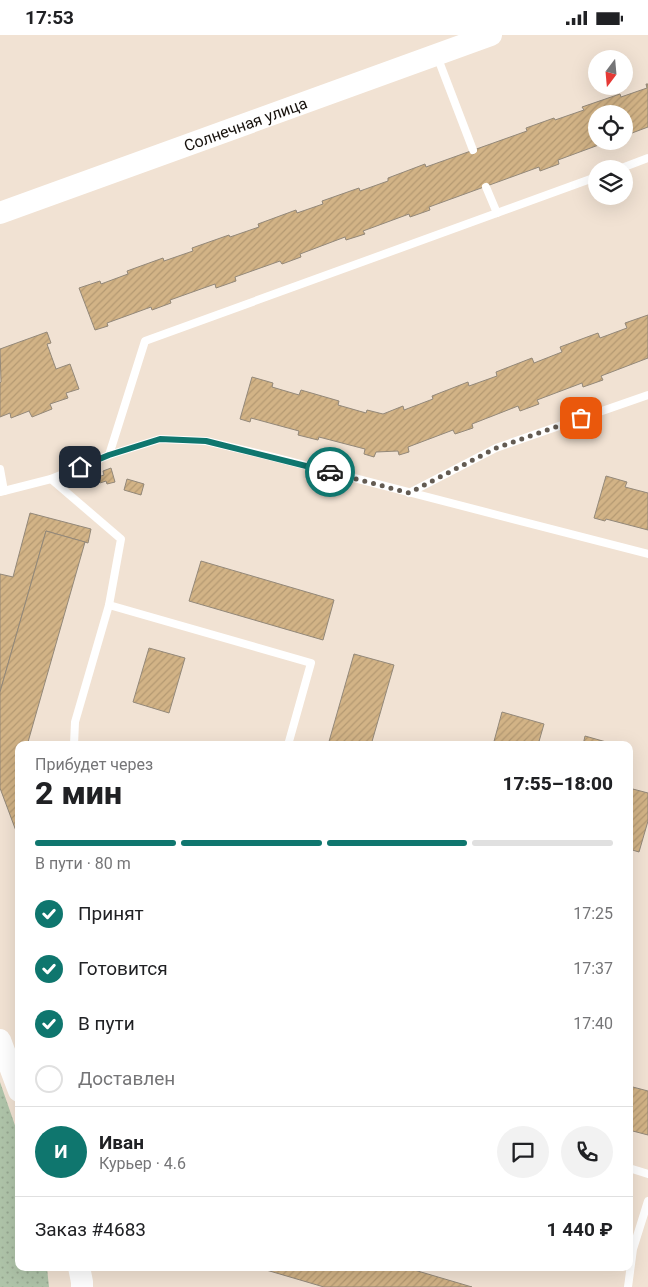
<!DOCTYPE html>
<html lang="ru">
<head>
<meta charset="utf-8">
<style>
  body { margin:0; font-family:Roboto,sans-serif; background:#f2f2f2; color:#202124; height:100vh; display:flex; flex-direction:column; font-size:19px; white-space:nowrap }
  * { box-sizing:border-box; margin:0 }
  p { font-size:16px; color:#757577 }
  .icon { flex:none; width:28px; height:28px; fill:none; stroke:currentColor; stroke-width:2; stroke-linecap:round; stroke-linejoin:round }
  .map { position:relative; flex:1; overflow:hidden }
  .sheet { position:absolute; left:15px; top:706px; width:618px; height:530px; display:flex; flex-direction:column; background:#fff; border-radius:10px; box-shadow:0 5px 20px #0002 }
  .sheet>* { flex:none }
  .needle { width:32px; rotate:196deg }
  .buttons { position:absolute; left:588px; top:15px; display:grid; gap:10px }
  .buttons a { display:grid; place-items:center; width:45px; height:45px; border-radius:50%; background:#fff; box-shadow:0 5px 20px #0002; font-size:25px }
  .pin { position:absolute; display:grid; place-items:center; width:42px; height:42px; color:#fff; margin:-21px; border-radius:10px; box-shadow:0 2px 8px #0006 }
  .courier { position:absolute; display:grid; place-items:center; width:50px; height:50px; margin:-25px; border:4px solid #0f766e; border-radius:50%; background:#fff; color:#222; box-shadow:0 1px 6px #0007 }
  .head em { font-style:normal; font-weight:800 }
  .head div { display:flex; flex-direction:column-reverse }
  .head { display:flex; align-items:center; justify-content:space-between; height:85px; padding:0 20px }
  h1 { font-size:32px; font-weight:800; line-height:38px }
  .bar { display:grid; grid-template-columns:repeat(4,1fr); gap:8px 5px; align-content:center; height:60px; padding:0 20px }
  .bar i { height:6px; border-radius:4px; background:#e0e0e0 }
  .bar .current { background:#0f766e }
  .bar p { grid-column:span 4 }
  .line { display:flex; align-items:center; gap:12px; padding:0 20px; border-top:1px solid #e0e0e0 }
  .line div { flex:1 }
  .round { display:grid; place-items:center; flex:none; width:52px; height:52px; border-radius:26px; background:#f2f2f2 }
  ol { padding:0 20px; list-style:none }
  li { display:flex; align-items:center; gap:15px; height:55px }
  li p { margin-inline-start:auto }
  li .icon { padding:5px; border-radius:50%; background:#0f766e; color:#fff; stroke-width:4 }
  li:last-child { color:#757577 }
  li i { width:28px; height:28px; border:2px solid #e0e0e0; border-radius:50% }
  .status { display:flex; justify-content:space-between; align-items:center; height:35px; padding:0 25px; background:#fff; direction:ltr }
  .status svg { height:14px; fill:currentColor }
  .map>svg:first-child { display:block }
</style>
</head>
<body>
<div class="status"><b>17:53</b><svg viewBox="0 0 49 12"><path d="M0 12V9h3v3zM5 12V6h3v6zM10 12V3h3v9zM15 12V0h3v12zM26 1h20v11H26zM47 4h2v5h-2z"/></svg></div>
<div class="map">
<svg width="648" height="1252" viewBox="0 0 648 1252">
  <defs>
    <pattern id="park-dots" width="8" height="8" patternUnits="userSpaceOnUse" patternTransform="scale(1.25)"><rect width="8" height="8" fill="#afc4a9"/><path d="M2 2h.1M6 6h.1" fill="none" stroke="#96a790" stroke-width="1.8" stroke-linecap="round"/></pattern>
    <pattern id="building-hatch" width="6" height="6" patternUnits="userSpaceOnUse" patternTransform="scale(1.25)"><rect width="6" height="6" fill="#d2b386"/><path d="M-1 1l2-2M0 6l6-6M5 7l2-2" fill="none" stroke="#b49972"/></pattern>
  </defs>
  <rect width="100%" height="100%" fill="#f1e2d3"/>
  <!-- park -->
  <polygon fill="url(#park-dots)" points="0,1047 19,1102 19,1232 47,1233 49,1252 0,1252"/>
  <!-- building -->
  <g fill="url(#building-hatch)" stroke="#938879">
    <polygon points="646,49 648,49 648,92 624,101 624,79 596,79 596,106 622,106 606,112 604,108 558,125 559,129 540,136 539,132 429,172 430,175 410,182 409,179 363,196 365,199 346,205 345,202 300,219 301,222 282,229 280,226 235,242 236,246 216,253 215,249 170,265 171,268 152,275 151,272 107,288 108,291 95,295 79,253 100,246 101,249 128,239 127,236 163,223 164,226 193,216 192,213 229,200 230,202 259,192 258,189 296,175 297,178 323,169 322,166 359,153 360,156 388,146 388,143 425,129 426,132 527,96 526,93 554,83 555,85 584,75 582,72 620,59 621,62 647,53"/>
    <polygon points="648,280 648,323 601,341 603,345 583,352 582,348 537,365 539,369 520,376 518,371 472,389 473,393 455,399 453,395 408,412 409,417 399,420 398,416 376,417 374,422 364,419 365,414 319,402 318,405 298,400 299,396 251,383 250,387 240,384 252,342 273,348 272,352 299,360 301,355 339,366 338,370 366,378 367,375 383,379 403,371 404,375 433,364 432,361 468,347 469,351 497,341 496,337 532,323 534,328 562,317 560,312 598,298 600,303 627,293 625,288"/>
    <polygon points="47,297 51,308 47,309 56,334 70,329 79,354 66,358 68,363 50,369 52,374 32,382 29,376 11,383 10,378 0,382 0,348 1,347 0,314"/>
    <polygon points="111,433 115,447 107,449 106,446 100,448 98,442 104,440 103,436"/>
    <polygon points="606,441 627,447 625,452 648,458 648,495 606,484 605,486 594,483"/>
    <polygon points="127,444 144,449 141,460 124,455"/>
    <polygon points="30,478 91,494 88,508 46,496 0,657 0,539 13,542"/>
    <polygon points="46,496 85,507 28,707 29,710 19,710 19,804 0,753 0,657"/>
    <polygon points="201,526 334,565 323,605 189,566"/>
    <polygon points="149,613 185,623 169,678 133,667"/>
    <polygon points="354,619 394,630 371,710 328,710"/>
    <polygon points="502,677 544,689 538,710 493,710"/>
    <polygon points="585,701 617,710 583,710"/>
    <polygon points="629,753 648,758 648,786 639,817 629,814"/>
    <polygon points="629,1051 648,1056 648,1100 629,1095"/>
    <polygon points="256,1232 404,1232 472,1252 324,1252"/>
  </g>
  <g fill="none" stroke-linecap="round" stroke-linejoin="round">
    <!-- lane -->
    <g stroke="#fff" stroke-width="8">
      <polyline points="437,21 473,115"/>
      <polyline points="619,134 648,123"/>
      <polyline points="486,152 497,178"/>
      <polyline points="109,420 145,306 596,142"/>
      <polyline points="0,434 4,456"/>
      <polyline points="51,444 121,504 109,570 75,687 74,710"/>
      <polyline points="0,457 51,444 109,420 160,404 206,406 273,422 648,519"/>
      <polyline points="409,458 496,413 648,360"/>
      <polyline points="109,570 311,628 288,710"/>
      <polyline points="629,1133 648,1139"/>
      <polyline points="628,1252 633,1214 648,1166"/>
    </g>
    <!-- secondary -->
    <g stroke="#fff" stroke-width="22">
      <path id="s1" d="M0 178 491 0"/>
      <polyline points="0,1005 19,1056"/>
      <polyline points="79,1232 82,1247 82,1252"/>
    </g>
  </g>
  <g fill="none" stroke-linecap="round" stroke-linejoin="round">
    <!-- done -->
    <polyline stroke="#635b52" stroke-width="5" stroke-dasharray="0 9" points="330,437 409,458 496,413 581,383"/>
    <!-- route -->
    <polyline stroke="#0f766e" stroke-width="6" points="80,432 109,420 160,404 206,406 330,437"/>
  </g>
  <g text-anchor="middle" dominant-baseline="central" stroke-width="5" stroke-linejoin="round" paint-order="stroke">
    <!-- street labels -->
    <g font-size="16" fill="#17120d" stroke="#fff">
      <text stroke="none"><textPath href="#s1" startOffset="261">Солнечная улица</textPath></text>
    </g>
  </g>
</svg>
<div class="buttons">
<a><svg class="needle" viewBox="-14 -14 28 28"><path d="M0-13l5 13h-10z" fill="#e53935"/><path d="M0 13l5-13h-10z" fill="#757577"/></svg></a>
<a><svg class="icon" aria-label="locate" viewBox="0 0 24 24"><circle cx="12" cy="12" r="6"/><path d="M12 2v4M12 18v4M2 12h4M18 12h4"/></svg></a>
<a><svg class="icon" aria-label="layers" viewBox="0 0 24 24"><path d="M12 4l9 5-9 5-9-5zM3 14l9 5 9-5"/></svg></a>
</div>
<div class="pin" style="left:581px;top:383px;background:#ea580c"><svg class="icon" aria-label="bag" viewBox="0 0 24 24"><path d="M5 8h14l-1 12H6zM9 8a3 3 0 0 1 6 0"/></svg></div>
<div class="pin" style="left:80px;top:432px;background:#1f2937"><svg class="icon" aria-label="home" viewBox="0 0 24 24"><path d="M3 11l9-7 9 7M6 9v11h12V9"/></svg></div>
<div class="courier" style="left:330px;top:437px"><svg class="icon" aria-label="car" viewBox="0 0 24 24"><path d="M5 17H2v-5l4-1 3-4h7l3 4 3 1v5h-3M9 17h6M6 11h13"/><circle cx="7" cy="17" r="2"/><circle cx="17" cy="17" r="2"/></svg></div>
<section class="sheet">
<div class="head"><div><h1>2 мин</h1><p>Прибудет через</p></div><em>17:55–18:00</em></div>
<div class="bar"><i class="current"></i><i class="current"></i><i class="current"></i><i></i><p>В пути · 80 m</p></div>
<ol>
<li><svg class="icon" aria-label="check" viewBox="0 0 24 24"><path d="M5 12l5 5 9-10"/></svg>Принят<p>17:25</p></li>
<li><svg class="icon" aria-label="check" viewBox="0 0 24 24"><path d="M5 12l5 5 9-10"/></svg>Готовится<p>17:37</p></li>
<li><svg class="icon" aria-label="check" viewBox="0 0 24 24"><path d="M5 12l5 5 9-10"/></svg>В пути<p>17:40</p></li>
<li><i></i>Доставлен</li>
</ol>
<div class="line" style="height:90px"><b class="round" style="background:#0f766e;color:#fff">И</b><div><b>Иван</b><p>Курьер · 4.6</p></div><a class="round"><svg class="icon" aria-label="chat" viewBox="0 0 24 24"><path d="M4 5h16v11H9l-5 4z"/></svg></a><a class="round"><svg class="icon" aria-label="phone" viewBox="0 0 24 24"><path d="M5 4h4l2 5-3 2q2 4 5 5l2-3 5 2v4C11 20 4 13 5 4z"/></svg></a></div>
<div class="line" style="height:65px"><div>Заказ #4683</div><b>1 440 ₽</b></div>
</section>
</div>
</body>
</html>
